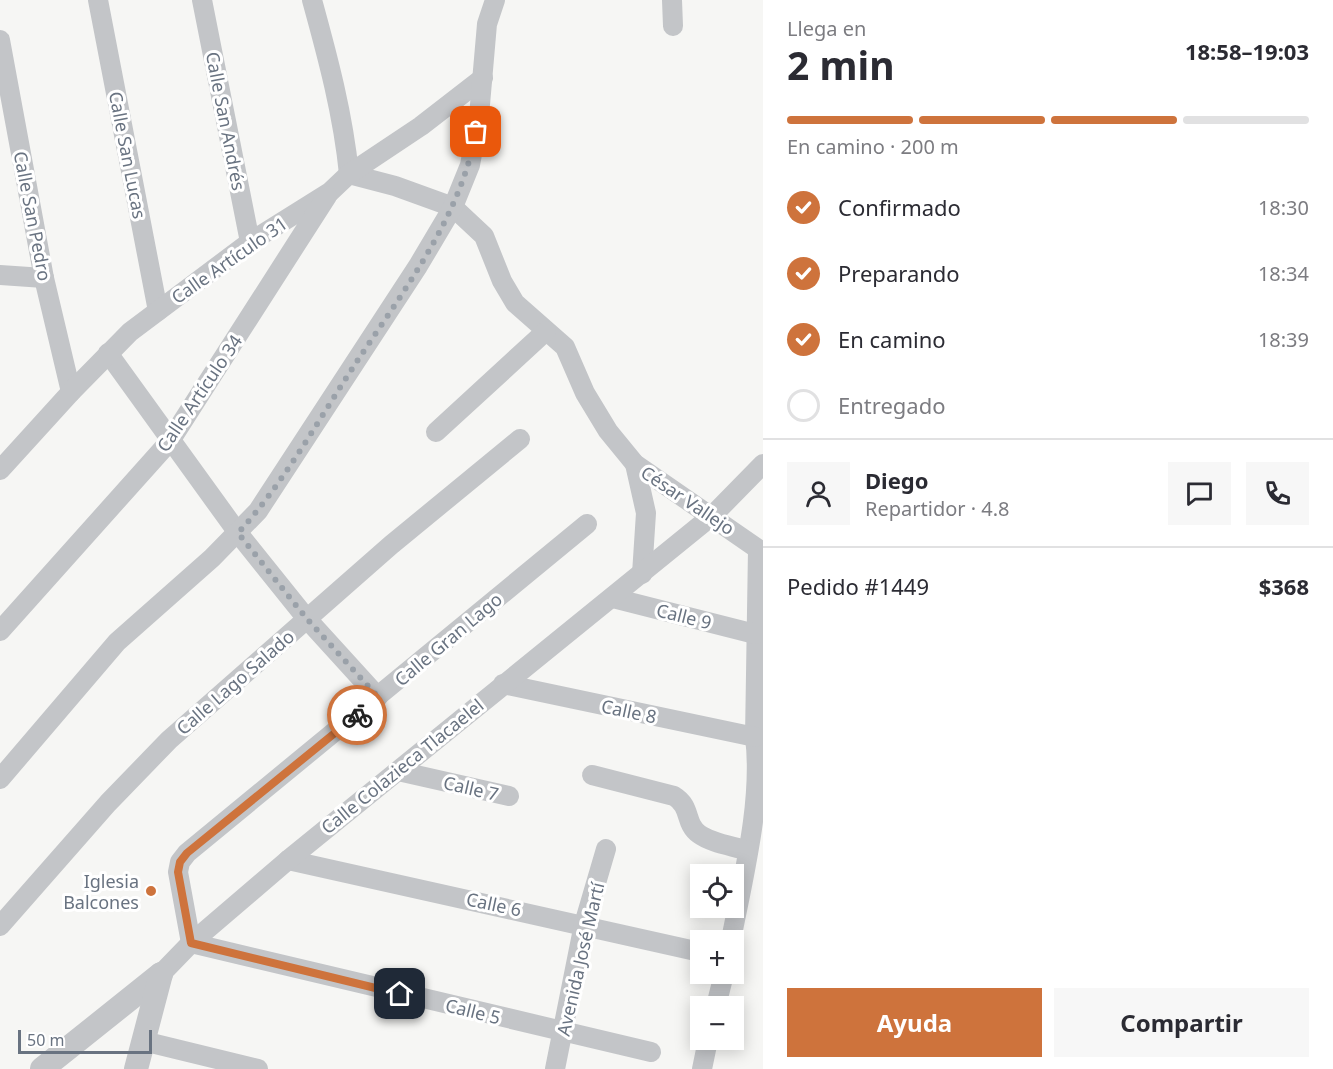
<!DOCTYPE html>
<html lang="es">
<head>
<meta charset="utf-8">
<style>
  body { margin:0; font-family:"Noto Sans",sans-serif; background:#f7f7f7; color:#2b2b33; height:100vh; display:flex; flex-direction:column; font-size:22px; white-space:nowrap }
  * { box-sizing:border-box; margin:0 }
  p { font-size:20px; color:#7c7c81 }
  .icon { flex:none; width:33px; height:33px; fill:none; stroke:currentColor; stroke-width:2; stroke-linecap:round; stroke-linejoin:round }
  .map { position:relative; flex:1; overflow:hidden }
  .sheet { display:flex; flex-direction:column; background:#fff; width:570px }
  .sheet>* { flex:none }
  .tools { position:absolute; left:690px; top:864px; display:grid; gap:12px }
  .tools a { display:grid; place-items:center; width:54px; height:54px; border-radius:0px; background:#fff; box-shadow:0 3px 15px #0003; font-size:30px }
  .scale { position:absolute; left:18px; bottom:15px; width:134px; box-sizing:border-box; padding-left:6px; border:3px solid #697381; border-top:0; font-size:16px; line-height:21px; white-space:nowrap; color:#697381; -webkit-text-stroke:4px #fff; paint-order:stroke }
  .pin { position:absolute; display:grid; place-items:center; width:51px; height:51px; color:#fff; margin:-26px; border-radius:12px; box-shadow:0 3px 9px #0006 }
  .courier { position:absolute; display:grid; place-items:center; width:60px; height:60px; margin:-30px; border:4px solid #ce733c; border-radius:50%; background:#fff; color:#222; box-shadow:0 2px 8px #0007 }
  .headline em { font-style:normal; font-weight:700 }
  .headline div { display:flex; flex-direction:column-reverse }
  .headline { display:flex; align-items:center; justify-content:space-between; height:102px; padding:0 24px }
  h1 { font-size:39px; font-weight:700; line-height:45px }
  .bar { display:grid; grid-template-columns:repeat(4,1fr); gap:9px 6px; align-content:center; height:72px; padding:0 24px }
  .bar i { height:8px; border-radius:4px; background:#e1e1e2 }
  .bar .selected { background:#ce733c }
  .bar p { grid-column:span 4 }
  .line { display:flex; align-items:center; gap:15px; padding:0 24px; border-top:2px solid #e1e1e2 }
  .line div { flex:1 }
  .round { display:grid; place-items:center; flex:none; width:63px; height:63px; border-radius:0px; background:#f7f7f7 }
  ol { padding:0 24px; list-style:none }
  li { display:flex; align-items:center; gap:18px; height:66px }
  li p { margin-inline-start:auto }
  li .icon { padding:6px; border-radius:50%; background:#ce733c; color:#fff; stroke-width:4 }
  li:last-child { color:#7c7c81 }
  li i { width:33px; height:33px; border:3px solid #e1e1e2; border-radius:50% }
  .action { display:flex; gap:12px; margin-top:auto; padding:12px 24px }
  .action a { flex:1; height:69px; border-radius:0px; background:#ce733c; color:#fff; font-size:24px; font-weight:700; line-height:69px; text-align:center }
  .action a+a { background:#f7f7f7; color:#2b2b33 }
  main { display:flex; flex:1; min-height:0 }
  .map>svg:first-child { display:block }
</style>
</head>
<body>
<main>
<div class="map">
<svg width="763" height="1069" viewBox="0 0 763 1069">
  <rect width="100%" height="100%" fill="#f6f6f4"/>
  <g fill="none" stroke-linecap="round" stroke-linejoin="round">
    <!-- minor -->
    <g stroke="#c3c5c8" stroke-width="20">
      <polyline points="98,0 158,311"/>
      <polyline points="202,0 250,242"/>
      <path d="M312 0C328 58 343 114 349 174L395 186 453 207 484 236 502 281 515 303 565 347 585 393 608 431 635 464 758 549 755 737C763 800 743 878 731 940"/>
      <polyline points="672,0 673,26"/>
      <polyline points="0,40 44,278 71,392"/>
      <polyline points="0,275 44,278"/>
      <polyline points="108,353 238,533 307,619 378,697"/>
      <polyline points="436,432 546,331"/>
      <polyline points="635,464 646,513 642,574"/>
      <polyline points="0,470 71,392 130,332 250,242 330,192 349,174 421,126 483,78"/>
      <polyline points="587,524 187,853 180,862 178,872 191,943 651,1052"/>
      <polyline points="613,598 755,634"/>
      <polyline points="0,631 170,441 327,196"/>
      <polyline points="503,684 755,737"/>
      <polyline points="398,771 509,796"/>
      <path d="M592 775 674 796C692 807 684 823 699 834 711 843 733 846 748 851"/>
      <polyline points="0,779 117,642 212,558 258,511 418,266 453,207 470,165 479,116 487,24 495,0"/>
      <polyline points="288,860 700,952"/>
      <polyline points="0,926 108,803 169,740 391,545 520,439"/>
      <polyline points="161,974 191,943 288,860 713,515 763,464"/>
      <polyline points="716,1006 724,974"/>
      <polyline points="143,1041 258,1069"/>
      <polyline points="555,1069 584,924 606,849"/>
      <polyline points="702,1069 708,1040"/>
    </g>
    <!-- tertiary -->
    <g stroke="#c3c5c8" stroke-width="24">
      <polyline points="42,1069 161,974"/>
      <polyline points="136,1069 161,974"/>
    </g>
  </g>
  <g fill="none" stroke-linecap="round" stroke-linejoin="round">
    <!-- done -->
    <path stroke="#9aa1a9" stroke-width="6" stroke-dasharray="0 10.8" d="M357 715 378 697 307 619 238 533C283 484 316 424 352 369 400 295 460 220 476 132"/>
    <!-- route -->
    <polyline stroke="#ce733c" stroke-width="8" points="357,715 187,853 180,862 178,872 191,943 400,994"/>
  </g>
  <!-- markers -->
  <circle fill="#ce733c" stroke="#fff" stroke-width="2" cx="151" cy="891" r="6"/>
  <g text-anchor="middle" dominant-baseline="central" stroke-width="6" stroke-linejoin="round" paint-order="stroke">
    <!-- street labels -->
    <g font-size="18" fill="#697381" stroke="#fff">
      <text transform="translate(226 121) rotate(79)">Calle San Andrés</text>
      <text transform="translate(128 155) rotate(79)">Calle San Lucas</text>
      <text transform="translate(33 216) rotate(79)">Calle San Pedro</text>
      <text transform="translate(229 260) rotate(-35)">Calle Artículo 31</text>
      <text transform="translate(199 393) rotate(-56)">Calle Artículo 34</text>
      <text transform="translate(688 500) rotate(34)">César Vallejo</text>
      <text transform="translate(684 616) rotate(14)">Calle 9</text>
      <text transform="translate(448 639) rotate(-40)">Calle Gran Lago</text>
      <text transform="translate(235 682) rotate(-41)">Calle Lago Salado</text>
      <text transform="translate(629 711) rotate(12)">Calle 8</text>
      <text transform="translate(402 766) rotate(-39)">Calle Colazieca Tlacaelel</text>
      <text transform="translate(471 788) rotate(13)">Calle 7</text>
      <text transform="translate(494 904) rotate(12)">Calle 6</text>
      <text transform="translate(580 959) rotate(-77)">Avenida José Martí</text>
      <text transform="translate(473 1011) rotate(14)">Calle 5</text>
    </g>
    <!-- poi labels -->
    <g font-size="18" fill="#697381" stroke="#fff" text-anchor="end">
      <text x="139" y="881">Iglesia<tspan x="139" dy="21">Balcones</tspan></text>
    </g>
  </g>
</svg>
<div class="tools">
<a><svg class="icon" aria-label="locate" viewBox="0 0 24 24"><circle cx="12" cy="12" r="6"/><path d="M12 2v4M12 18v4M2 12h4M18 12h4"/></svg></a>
<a>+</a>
<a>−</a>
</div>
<div class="scale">50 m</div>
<div class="pin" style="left:476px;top:132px;background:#ea580c"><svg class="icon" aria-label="bag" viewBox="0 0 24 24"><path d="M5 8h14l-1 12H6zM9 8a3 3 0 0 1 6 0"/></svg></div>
<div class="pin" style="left:400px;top:994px;background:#1f2937"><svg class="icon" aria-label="home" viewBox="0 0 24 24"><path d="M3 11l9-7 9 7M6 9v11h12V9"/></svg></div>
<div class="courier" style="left:357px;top:715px"><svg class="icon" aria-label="bike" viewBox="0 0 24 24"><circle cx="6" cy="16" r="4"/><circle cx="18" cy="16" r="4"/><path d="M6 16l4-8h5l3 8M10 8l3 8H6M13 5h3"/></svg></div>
</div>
<section class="sheet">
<div class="headline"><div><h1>2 min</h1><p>Llega en</p></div><em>18:58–19:03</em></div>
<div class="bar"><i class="selected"></i><i class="selected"></i><i class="selected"></i><i></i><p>En camino · 200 m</p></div>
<ol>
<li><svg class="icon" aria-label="check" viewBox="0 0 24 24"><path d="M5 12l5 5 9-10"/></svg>Confirmado<p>18:30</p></li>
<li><svg class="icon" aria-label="check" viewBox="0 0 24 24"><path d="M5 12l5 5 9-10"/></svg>Preparando<p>18:34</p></li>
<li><svg class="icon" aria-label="check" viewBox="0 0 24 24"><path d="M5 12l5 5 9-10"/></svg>En camino<p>18:39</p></li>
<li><i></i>Entregado</li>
</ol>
<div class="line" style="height:108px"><a class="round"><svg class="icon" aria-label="person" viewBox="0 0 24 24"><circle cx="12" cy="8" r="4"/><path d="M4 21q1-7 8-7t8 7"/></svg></a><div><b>Diego</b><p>Repartidor · 4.8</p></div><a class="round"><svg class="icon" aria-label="chat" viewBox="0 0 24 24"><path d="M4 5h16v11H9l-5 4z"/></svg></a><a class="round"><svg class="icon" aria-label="phone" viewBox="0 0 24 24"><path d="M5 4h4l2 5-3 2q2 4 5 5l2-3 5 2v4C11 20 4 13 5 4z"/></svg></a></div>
<div class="line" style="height:78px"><div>Pedido #1449</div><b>$368</b></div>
<div class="action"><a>Ayuda</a><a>Compartir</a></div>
</section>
</main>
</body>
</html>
